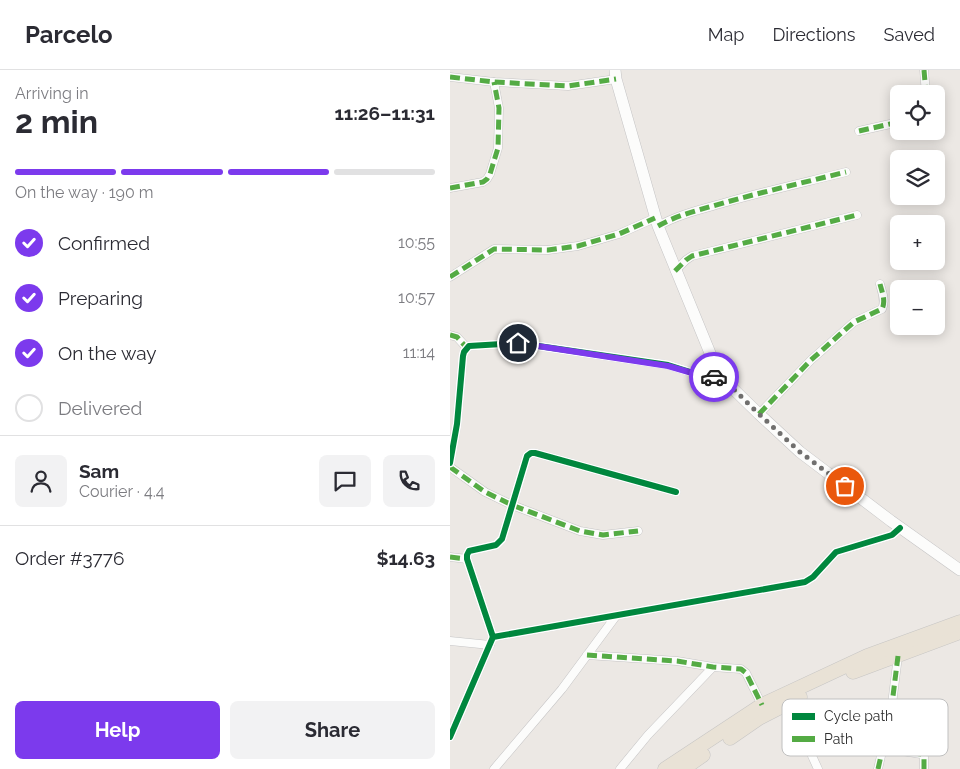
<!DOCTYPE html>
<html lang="en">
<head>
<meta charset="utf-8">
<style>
  body { margin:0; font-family:Raleway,sans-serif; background:#f2f2f3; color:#2b2b33; height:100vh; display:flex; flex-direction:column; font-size:19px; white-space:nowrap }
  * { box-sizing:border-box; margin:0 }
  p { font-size:16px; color:#7c7c81 }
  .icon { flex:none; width:28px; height:28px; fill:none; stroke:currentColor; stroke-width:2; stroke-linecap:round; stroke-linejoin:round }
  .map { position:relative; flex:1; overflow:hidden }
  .drawer { display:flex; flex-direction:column; background:#fff; width:450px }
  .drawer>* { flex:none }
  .tools { position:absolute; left:440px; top:15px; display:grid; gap:10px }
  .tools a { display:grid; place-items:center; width:55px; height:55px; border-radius:8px; background:#fff; box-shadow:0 2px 12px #0003; font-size:25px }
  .pin { position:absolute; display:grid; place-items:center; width:42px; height:42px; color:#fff; margin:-21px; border:2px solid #fff; border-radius:50%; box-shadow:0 1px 5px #0007 }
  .courier { position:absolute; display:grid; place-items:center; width:50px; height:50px; margin:-25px; border:4px solid #7c3aed; border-radius:50%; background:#fff; color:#222; box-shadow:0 1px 6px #0007 }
  .headline em { font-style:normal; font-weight:700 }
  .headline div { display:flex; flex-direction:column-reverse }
  .headline { display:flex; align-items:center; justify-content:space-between; height:85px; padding:0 15px }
  h1 { font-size:32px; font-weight:700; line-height:38px }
  .bar { display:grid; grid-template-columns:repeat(4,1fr); gap:8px 5px; align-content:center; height:60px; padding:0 15px }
  .bar i { height:6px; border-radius:4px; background:#e1e1e2 }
  .bar .selected { background:#7c3aed }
  .bar p { grid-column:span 4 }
  .line { display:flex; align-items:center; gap:12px; padding:0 15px; border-top:1px solid #e1e1e2 }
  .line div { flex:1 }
  .round { display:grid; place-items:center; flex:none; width:52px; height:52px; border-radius:8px; background:#f2f2f3 }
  ol { padding:0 15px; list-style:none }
  li { display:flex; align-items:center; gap:15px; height:55px }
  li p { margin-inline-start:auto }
  li .icon { padding:5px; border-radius:50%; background:#7c3aed; color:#fff; stroke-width:4 }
  li:last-child { color:#7c7c81 }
  li i { width:28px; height:28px; border:2px solid #e1e1e2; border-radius:50% }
  .primary-button { display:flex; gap:10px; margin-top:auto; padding:10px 15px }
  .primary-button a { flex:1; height:58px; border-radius:8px; background:#7c3aed; color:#fff; font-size:20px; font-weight:700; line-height:58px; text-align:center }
  .primary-button a+a { background:#f2f2f3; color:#2b2b33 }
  header { display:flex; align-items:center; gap:30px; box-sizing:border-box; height:70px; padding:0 25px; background:#fff; border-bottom:1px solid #e1e1e2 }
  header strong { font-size:24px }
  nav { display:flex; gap:28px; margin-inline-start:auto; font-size:18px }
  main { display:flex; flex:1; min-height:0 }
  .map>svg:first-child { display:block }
</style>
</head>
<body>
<header>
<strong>Parcelo</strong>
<nav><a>Map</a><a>Directions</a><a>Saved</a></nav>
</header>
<main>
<section class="drawer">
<div class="headline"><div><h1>2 min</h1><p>Arriving in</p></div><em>11:26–11:31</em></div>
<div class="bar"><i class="selected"></i><i class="selected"></i><i class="selected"></i><i></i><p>On the way · 190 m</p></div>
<ol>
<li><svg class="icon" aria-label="check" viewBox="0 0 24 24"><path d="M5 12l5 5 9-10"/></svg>Confirmed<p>10:55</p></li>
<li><svg class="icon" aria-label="check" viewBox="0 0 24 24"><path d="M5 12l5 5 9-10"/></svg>Preparing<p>10:57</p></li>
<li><svg class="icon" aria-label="check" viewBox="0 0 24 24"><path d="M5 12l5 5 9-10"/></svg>On the way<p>11:14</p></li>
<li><i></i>Delivered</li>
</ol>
<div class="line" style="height:90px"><a class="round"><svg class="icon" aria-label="person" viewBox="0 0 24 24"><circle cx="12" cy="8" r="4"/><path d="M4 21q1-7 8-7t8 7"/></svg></a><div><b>Sam</b><p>Courier · 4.4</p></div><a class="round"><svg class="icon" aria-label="chat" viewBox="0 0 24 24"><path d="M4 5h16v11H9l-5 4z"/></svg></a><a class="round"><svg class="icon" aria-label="phone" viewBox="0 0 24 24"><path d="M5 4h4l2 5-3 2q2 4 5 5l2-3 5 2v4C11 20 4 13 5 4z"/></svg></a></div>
<div class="line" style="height:65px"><div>Order #3776</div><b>$14.63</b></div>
<div class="primary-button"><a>Help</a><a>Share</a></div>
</section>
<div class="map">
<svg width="510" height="699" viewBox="0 0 510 699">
  <rect width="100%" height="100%" fill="#ece8e4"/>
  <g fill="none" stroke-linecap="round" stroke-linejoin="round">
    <!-- minor casing -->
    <g stroke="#c5c4c5" stroke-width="9">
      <g id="minor">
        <polyline points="474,0 476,24"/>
        <polyline points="0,7 44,12 118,16 166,9"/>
        <polyline points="409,61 449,52"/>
        <polyline points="0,118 33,112 37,109 40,104 48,78 49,38 44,12"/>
        <path d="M208 156C229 144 253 139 277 132 316 121 356 112 396 102"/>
        <polyline points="225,201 236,190 242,186 407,145"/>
        <polyline points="0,207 44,179 98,180 128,176 169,164 205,148"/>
        <polyline points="0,265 7,267 17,278"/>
        <path d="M309 344 361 290 404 252 432 239C436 231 432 222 430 214"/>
        <polyline points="0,393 7,354 13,286 14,282 19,276 68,273 218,295 256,307 262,307 269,305"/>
        <polyline points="0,397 35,422 62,435 130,461 153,465 188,461"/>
        <polyline points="0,487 17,489"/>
        <polyline points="43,567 17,489 17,485 19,481 46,475 52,469 77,386 81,383 85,383 226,422"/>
        <polyline points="0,571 40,575"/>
        <polyline points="137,585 227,591 263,597 291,599 296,603 312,635"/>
        <polyline points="338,633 368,699"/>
        <polyline points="0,667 43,567 355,512 363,507 386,482 442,465 450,458"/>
        <polyline points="433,678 471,684 474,687 474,699"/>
        <polyline points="44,699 112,619 166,546"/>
        <polyline points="170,699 198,665 263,597"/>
        <polyline points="428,699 441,642 448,586"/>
      </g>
    </g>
    <!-- secondary casing -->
    <g stroke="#c5c4c5" stroke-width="12">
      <polyline id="secondary" points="165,0 166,9 208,156 269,305 309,344 350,382 441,451 510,500"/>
    </g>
    <!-- trunk casing -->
    <g stroke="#c6c5c4" stroke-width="15">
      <g id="trunk">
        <polyline points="403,602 510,562"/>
        <polyline points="280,668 309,648 350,627"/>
        <polyline points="215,699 312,635 417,586 510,552"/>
        <polyline points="233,699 253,685"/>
      </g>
    </g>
    <!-- minor -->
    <use href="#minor" stroke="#fcfcfb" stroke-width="8"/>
    <!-- secondary -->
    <use href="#secondary" stroke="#fcfcfb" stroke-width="11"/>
    <!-- trunk -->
    <use href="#trunk" stroke="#e9e2d6" stroke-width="14"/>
    <!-- quiet -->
    <g stroke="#54ab44" stroke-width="5" stroke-dasharray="10 5" stroke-linecap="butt">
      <polyline points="474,0 476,24"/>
      <polyline points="0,7 44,12 118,16 166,9"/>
      <polyline points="409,61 449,52"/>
      <polyline points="0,118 33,112 37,109 40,104 48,78 49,38 44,12"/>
      <path d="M208 156C229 144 253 139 277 132 316 121 356 112 396 102"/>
      <polyline points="225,201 236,190 242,186 407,145"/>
      <polyline points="0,207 44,179 98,180 128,176 169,164 205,148"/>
      <polyline points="0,265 7,267 17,278"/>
      <path d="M309 344 361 290 404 252 432 239C436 231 432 222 430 214"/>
      <polyline points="0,397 35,422 62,435 130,461 153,465 188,461"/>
      <polyline points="0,487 17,489"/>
      <polyline points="137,585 227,591 263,597 291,599 296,603 312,635"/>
      <polyline points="433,678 471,684 474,687 474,699"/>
      <polyline points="428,699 441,642 448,586"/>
    </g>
    <!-- cycleway casing -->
    <g stroke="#fff" stroke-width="9">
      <g id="cycleway">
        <polyline points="0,393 7,354 13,286 14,282 19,276 68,273 218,295 256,307 262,307 269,305"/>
        <polyline points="43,567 17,489 17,485 19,481 46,475 52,469 77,386 81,383 85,383 226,422"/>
        <polyline points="0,667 43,567 355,512 363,507 386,482 442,465 450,458"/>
      </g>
    </g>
    <!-- cycleway -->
    <use href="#cycleway" stroke="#00873e" stroke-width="6"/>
  </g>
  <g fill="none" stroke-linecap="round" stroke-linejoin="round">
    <!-- done -->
    <polyline stroke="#706f6e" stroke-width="5" stroke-dasharray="0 9" points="264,307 269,305 309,344 350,382 395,416"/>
    <!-- route -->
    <polyline stroke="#7c3aed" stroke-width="6" points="68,273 218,296 256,307 264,307"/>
  </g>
  <!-- legend -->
  <rect x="332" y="629" width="166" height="57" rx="8" fill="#fff" stroke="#c0c0c0" stroke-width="1"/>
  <rect x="342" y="643" width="23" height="7" fill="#00873e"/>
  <rect x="342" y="666" width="23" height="6" fill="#54ab44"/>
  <g font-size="14" fill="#2e2e2e">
    <text x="374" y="651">Cycle path</text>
    <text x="374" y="674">Path</text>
  </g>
</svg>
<div class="tools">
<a><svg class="icon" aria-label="locate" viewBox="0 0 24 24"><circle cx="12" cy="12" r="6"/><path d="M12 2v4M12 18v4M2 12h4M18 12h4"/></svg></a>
<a><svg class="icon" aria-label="layers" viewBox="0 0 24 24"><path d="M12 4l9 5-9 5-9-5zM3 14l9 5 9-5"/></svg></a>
<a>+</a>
<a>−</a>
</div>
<div class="pin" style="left:395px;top:416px;background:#ea580c"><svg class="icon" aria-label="bag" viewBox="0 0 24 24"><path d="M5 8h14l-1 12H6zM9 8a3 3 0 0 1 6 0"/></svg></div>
<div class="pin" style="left:68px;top:273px;background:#1f2937"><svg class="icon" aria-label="home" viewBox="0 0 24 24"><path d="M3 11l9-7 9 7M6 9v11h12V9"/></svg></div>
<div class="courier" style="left:264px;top:307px"><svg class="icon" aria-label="car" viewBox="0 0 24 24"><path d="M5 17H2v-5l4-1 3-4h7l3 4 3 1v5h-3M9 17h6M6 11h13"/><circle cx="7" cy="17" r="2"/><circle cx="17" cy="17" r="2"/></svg></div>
</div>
</main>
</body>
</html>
